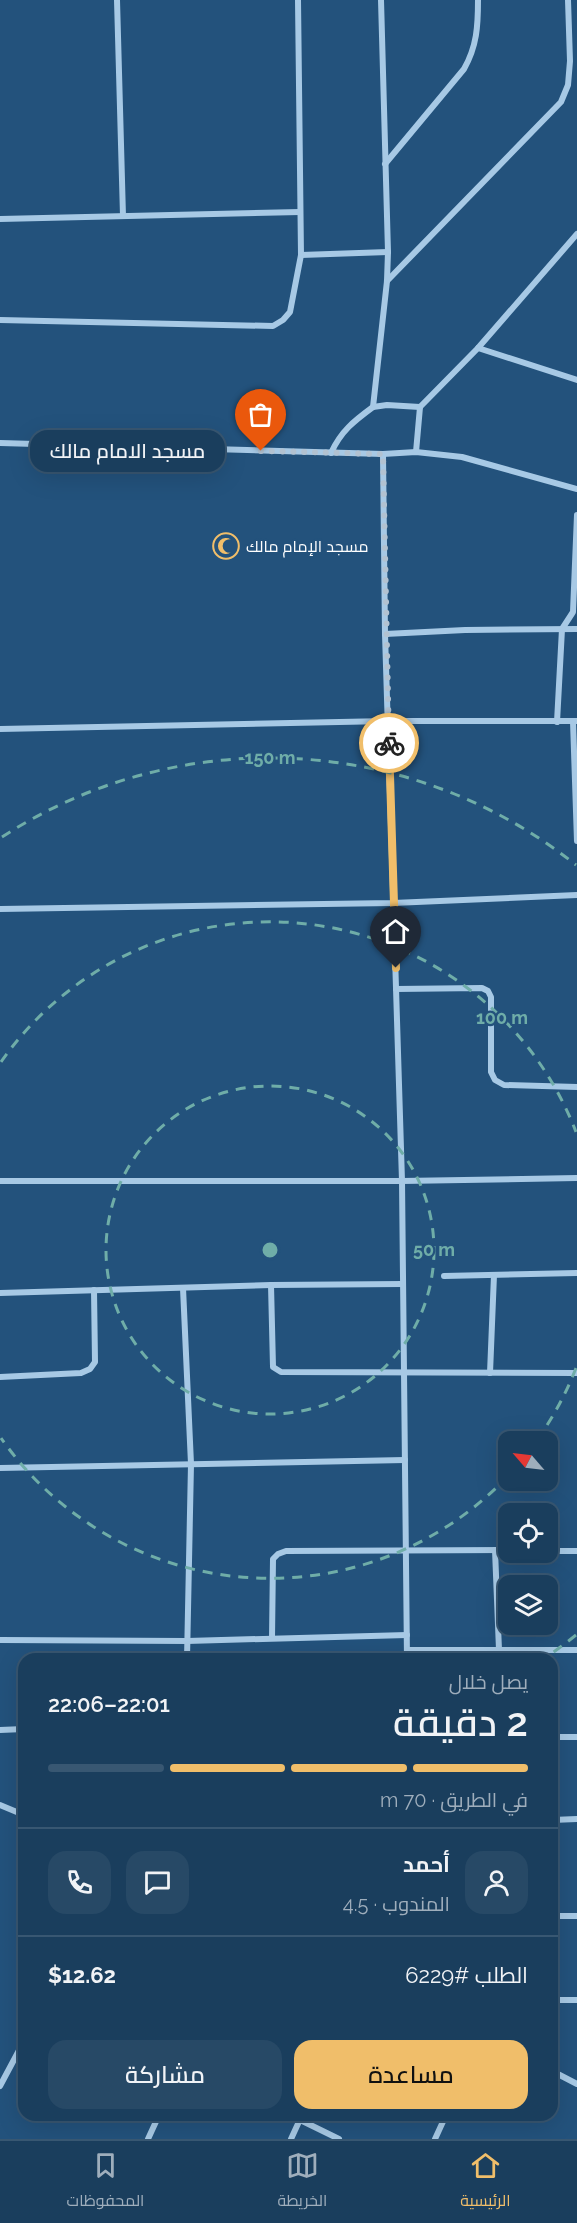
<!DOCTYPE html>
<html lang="ar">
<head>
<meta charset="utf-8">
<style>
  body { margin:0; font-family:Raleway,Cairo,sans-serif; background:#274966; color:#f1f3f6; direction:rtl; height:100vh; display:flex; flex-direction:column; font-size:22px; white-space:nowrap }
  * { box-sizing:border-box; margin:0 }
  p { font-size:20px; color:#9faebc }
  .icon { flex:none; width:33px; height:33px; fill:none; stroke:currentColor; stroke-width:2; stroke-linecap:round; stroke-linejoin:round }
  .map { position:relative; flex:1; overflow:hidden; direction:ltr }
  .drawer { position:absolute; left:18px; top:1653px; width:540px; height:468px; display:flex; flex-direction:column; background:#1a3e5d; border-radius:18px; box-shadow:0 6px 24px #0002,0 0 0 2px #385772; direction:rtl }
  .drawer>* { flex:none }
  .needle { width:39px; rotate:298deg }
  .controls { position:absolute; left:498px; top:1431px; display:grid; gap:12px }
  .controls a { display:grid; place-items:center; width:60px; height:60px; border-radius:12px; background:#1a3e5d; box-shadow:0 6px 24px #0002,0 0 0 2px #385772; font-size:30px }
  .pin { position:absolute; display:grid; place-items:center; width:51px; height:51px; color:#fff; margin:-62px -26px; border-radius:50% 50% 50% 0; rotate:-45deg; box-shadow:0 0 6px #0007 }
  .pin .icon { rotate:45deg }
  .courier { position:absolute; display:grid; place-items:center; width:60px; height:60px; margin:-30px; border:4px solid #f0be6a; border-radius:50%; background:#fff; color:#222; box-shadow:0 2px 8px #0007 }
  .bubble { position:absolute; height:42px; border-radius:18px; background:#1a3e5d; box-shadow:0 6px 24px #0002,0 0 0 2px #385772; font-size:20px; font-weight:600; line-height:42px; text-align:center; direction:rtl }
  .head em { font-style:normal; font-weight:600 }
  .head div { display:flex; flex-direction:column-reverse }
  .head { display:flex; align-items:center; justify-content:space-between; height:102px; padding:0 30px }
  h1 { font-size:39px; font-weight:600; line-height:45px }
  .bar { display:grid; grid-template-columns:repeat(4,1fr); gap:9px 6px; align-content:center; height:72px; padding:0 30px }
  .bar i { height:8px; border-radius:4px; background:#385772 }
  .bar .current { background:#f0be6a }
  .bar p { grid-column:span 4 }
  .line { display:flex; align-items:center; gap:15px; padding:0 30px; border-top:2px solid #385772 }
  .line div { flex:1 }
  .round { display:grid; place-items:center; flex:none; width:63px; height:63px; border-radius:18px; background:#274966 }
  .cta { display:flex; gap:12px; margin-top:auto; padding:12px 30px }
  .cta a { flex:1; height:69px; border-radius:18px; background:#f0be6a; color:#111; font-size:24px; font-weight:600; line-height:69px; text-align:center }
  .cta a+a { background:#274966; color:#f1f3f6 }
  .dock { display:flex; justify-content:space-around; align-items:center; height:84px; border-top:2px solid #385772; background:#1a3e5d; font-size:16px; color:#9faebc }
  .dock a { display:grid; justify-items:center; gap:3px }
  .dock .current { color:#f0be6a }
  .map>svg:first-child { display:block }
</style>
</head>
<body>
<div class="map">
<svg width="577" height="2139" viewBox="0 0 577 2139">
  <rect width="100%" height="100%" fill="#23527c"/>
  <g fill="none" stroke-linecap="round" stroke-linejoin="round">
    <!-- minor -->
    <g stroke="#a7c9e5" stroke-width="6">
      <polyline points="117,0 123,216"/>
      <path d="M385 164 464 69C477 46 478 26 478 0"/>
      <polyline points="0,219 300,212"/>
      <polyline points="301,255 388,252"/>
      <polyline points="387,281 561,102 568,85 570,61 568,0"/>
      <polyline points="0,320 273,326 283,320 290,312 301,255 298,0"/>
      <polyline points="478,348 577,380"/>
      <polyline points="373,407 387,405 420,407"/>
      <polyline points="0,443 383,454 416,452 462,457 577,489"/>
      <polyline points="416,452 420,407 478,348 577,234"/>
      <path d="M331 453C341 431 354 421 373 407L387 281 388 252 381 0"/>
      <polyline points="383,454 385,634 402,1181 407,1659"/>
      <polyline points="385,634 465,630 577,629"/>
      <polyline points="573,721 577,841"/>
      <polyline points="557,722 562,629 573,612 577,515"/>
      <polyline points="0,729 388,721 577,721"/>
      <polyline points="0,909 393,903 577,895"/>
      <polyline points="396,989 482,988 488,991 491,997 491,1072 495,1080 504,1085 577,1087"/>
      <polyline points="0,1181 402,1181 577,1178"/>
      <polyline points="444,1276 577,1273"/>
      <polyline points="271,1285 273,1367 281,1372 577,1373"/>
      <polyline points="183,1288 191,1464 187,1659"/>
      <polyline points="0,1293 271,1285 403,1284"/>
      <polyline points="490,1373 494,1275"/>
      <polyline points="0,1377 81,1373 90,1369 95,1362 94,1290"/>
      <polyline points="0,1468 405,1460"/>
      <polyline points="495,1550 499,1650"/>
      <polyline points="548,1551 577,1551"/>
      <polyline points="272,1638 273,1559 278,1554 286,1551 508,1550"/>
      <polyline points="0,1640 187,1641 407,1635"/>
      <polyline points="407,1650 577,1650"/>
      <polyline points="0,1730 24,1729"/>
      <polyline points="552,1737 577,1737"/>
      <polyline points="0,1805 24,1815"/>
      <polyline points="552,1820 577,1819"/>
      <polyline points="552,1916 577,1916"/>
      <polyline points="552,2000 577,2000"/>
      <polyline points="552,2071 577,2084"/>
      <polyline points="0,2086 24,2041"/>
      <polyline points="290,2115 339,2139"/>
      <polyline points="148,2139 159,2115"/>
      <polyline points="291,2139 302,2115"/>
      <polyline points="435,2139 446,2115"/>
    </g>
  </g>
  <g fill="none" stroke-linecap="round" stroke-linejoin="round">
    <!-- done -->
    <polyline stroke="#b2c2d1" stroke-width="6" stroke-dasharray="0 10.8" points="261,451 383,454 389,743"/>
    <!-- route -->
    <polyline stroke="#f0be6a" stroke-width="8" points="389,743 396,968"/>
  </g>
  <!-- distance rings -->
  <g fill="none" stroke="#6fada8" stroke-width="3" stroke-dasharray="10 8">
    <circle cx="270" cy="1250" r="164"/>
    <path d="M576 1368A328 328 0 0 1 537 1440M508 1476A328 328 0 0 1 1 1438M1 1062A328 328 0 0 1 576 1132"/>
    <path d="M576 1635A492 492 0 0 1 545 1658M2 837A492 492 0 0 1 576 865"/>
  </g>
  <!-- icons -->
  <defs>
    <g id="mosque-ring" transform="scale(1.35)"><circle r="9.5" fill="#23527c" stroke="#f0be6a" stroke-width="1.5"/><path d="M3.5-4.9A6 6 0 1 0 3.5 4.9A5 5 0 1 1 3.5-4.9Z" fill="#f0be6a"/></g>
  </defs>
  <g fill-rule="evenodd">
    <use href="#mosque-ring" x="226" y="546"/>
  </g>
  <g text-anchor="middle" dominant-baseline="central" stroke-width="4.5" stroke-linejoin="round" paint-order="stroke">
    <!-- poi labels -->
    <g font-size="16" fill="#fff" stroke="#23527c" text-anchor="start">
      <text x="246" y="546">مسجد الإمام مالك</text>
    </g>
  </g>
  <circle cx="270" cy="1250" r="9" fill="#6fada8" stroke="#23527c" stroke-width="3"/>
  <g font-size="18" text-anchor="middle" font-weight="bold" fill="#6fada8" stroke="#23527c" stroke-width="4.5" stroke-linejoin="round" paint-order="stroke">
    <text x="270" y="764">150 m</text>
    <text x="502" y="1024">100 m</text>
    <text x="434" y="1256">50 m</text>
  </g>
</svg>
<div class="controls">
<a><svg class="needle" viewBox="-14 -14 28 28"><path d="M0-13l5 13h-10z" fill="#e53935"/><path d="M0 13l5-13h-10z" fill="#9faebc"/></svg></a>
<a><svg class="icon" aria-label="locate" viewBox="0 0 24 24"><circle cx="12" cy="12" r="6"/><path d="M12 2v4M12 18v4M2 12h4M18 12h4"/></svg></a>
<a><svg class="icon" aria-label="layers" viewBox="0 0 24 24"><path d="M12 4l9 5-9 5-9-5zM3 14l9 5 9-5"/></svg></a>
</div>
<div class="pin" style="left:261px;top:451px;background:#ea580c"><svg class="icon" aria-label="bag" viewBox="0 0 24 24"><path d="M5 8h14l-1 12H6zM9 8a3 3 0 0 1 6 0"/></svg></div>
<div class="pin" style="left:396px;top:968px;background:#1f2937"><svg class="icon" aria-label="home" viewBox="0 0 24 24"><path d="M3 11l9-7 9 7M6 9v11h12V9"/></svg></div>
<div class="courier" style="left:389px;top:743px"><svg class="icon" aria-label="bike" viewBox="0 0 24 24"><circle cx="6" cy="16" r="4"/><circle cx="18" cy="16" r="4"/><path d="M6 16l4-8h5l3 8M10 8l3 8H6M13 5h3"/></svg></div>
<div class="bubble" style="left:30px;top:430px;width:195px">مسجد الامام مالك</div>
<section class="drawer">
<div class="head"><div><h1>2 دقيقة</h1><p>يصل خلال</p></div><em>22:01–22:06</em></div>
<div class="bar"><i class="current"></i><i class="current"></i><i class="current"></i><i></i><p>في الطريق · 70 m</p></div>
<div class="line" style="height:108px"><a class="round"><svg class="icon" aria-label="person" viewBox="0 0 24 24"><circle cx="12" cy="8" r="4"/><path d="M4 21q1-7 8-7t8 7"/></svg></a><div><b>أحمد</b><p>المندوب · 4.5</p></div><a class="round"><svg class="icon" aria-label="chat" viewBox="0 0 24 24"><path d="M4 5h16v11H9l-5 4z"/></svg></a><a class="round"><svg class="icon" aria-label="phone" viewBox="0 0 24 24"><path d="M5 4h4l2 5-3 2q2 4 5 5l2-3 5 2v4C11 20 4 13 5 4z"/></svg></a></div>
<div class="line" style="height:78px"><div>الطلب #6229</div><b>$12.62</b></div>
<div class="cta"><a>مساعدة</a><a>مشاركة</a></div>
</section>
</div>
<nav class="dock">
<a class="current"><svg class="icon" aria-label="home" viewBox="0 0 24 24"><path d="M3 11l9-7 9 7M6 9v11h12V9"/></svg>الرئيسية</a>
<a><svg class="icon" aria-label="map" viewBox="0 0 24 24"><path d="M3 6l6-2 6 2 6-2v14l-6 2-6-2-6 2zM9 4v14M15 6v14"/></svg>الخريطة</a>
<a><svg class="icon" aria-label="saved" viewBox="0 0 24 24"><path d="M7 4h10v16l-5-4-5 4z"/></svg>المحفوظات</a>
</nav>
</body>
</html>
